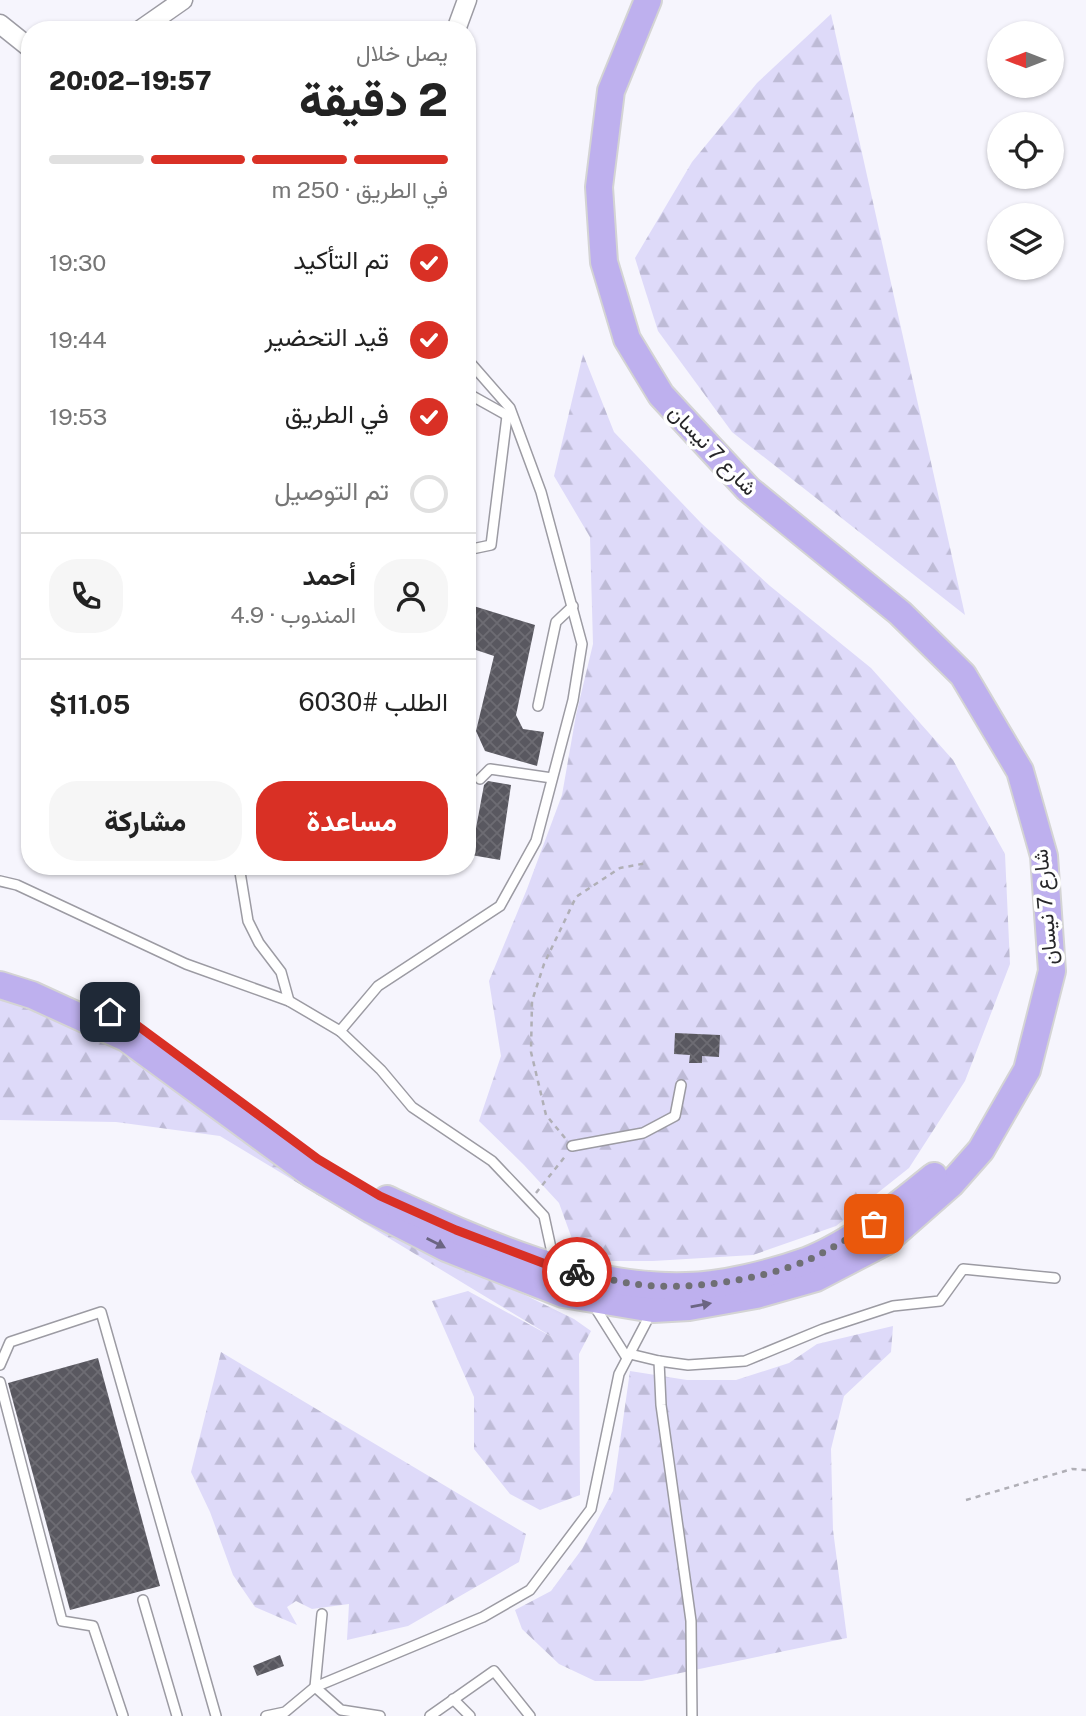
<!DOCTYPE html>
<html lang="ar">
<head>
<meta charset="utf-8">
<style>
  body { margin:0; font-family:"Public Sans",Vazirmatn,sans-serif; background:#f6f6f6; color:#222; direction:rtl; height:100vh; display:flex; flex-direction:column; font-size:26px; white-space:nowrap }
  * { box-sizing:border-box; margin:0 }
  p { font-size:23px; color:#767676 }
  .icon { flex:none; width:38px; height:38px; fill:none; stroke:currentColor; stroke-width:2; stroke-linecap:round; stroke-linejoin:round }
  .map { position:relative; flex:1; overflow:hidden; direction:ltr }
  .side { position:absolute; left:21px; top:21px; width:455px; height:854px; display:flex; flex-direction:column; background:#fff; border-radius:28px; box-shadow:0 2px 5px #0004; direction:rtl }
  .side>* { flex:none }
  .needle { width:46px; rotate:270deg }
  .controls { position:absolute; left:987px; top:21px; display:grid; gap:14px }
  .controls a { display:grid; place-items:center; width:77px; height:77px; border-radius:50%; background:#fff; box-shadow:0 2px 5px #0004; font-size:35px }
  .pin { position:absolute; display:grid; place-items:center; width:60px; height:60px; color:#fff; margin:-30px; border-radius:14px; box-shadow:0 4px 10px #0006 }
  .courier { position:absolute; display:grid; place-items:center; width:70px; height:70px; margin:-35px; border:5px solid #d93025; border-radius:50%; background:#fff; color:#222; box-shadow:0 2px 9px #0007 }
  .head em { font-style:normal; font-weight:800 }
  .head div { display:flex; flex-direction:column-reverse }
  .head { display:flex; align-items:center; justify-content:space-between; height:119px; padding:0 28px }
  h1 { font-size:46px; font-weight:800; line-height:52px }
  .bar { display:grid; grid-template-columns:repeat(4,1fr); gap:10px 7px; align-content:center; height:84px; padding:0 28px }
  .bar i { height:9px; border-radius:5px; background:#e0e0e0 }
  .bar .on { background:#d93025 }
  .bar p { grid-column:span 4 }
  .line { display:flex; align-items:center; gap:18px; padding:0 28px; border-top:2px solid #e0e0e0 }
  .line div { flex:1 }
  .round { display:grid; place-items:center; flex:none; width:74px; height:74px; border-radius:28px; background:#f6f6f6 }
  ol { padding:0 28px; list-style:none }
  li { display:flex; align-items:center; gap:21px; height:77px }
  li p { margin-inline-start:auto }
  li .icon { padding:7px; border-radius:50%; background:#d93025; color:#fff; stroke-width:4 }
  li:last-child { color:#767676 }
  li i { width:38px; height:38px; border:4px solid #e0e0e0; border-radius:50% }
  .cta { display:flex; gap:14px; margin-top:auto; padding:14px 28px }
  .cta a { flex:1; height:80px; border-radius:28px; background:#d93025; color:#fff; font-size:28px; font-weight:800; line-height:80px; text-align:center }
  .cta a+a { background:#f6f6f6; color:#222 }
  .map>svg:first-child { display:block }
</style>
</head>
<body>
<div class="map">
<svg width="1086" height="1716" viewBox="0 0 1086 1716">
  <defs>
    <pattern id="forest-firs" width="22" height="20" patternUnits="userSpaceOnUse" patternTransform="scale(1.75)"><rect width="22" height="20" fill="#dedaf9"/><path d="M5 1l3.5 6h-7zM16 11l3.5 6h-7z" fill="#bebbd6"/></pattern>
    <pattern id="building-cross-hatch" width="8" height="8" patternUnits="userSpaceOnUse" patternTransform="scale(1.75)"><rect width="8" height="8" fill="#595860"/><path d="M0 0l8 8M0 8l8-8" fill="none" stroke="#6d6c73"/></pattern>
  </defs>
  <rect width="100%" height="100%" fill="#f6f5fd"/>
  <!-- forest -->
  <g fill="url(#forest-firs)">
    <polygon points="831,14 965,615 732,432 658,331 635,258 692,162 757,83"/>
    <polygon points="583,354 614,432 701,523 770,586 871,668 953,760 1005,854 1010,964 965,1081 909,1168 836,1226 753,1255 653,1261 580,1261 559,1203 524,1165 479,1121 501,1056 489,981 527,889 562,795 576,715 593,644 590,537 554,476"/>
    <polygon points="0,996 38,1005 215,1105 484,1275 574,1319 591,1331 579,1354 580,1495 540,1510 510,1494 474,1449 474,1397 432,1301 468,1291 554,1338 220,1136 116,1122 0,1120"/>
    <polygon points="893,1326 891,1352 844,1396 831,1449 833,1530 847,1638 642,1681 595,1681 559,1664 522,1629 515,1610 551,1591 582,1549 613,1491 630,1371 687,1380 736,1380 789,1363 817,1344"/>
    <polygon points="221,1352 526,1534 519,1562 408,1626 347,1640 349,1604 312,1609 296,1601 287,1607 297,1625 255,1607 233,1575 210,1512 191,1472"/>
  </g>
  <!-- building -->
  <g fill="url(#building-cross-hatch)">
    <polygon points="467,604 535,625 516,715 523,729 544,732 537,766 485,751 476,731 494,656 467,647"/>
    <polygon points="488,781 511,785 500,860 471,855 484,785"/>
    <polygon points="675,1033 720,1035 719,1057 702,1056 702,1063 689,1063 690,1055 674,1054"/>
    <polygon points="98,1358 160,1586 70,1610 8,1383"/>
    <polygon points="280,1655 284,1666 257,1676 253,1666"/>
  </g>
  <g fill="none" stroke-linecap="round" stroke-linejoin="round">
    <!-- service casing -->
    <g stroke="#9c9ba3" stroke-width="12">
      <g id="service">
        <polyline points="467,359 510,408 541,492 582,644 573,700 536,841 500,906 378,986 340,1031 381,1070 412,1107 492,1161 530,1201 544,1216 554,1262"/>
        <polyline points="467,393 510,417"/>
        <polyline points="472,549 491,545 507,416"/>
        <polyline points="538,706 556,622 573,606"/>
        <polyline points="480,779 490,769 552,778"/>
        <polyline points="239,866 248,921 259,943 281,972 289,1001"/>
        <polyline points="0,881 17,885 186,964 289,1001 340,1031"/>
        <polyline points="572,1146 643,1133 675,1116 681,1085"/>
        <polyline points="593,1304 627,1358"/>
        <polyline points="630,1354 659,1361 661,1405 691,1621 692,1716"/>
        <polyline points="659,1361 688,1365 745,1361 823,1329 893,1306 940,1301 963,1269 1055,1278"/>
        <polyline points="0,1365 10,1342 101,1312 216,1716"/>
        <polyline points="0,1382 62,1621 93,1626 123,1716"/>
        <polyline points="143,1600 177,1716"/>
        <polyline points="322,1614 315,1687 341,1710 380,1716"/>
        <polyline points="453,1699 470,1716"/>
        <polyline points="266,1716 285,1712 315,1687 483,1617 530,1590 591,1509 619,1374 651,1313"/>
        <polyline points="430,1716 494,1671 530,1716"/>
      </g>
    </g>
    <!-- minor casing -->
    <g stroke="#9c9ba3" stroke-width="21">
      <g id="minor">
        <polyline points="0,24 30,48"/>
        <polyline points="140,30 183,0"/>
        <polyline points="456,30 467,0"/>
      </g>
    </g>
    <!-- primary casing -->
    <g stroke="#d4d4d4" stroke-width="30">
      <g id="primary">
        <polyline points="0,985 32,995 126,1038 310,1173 372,1210 446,1248 563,1294 653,1309 689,1307 756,1295 816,1278 885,1242 951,1184 981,1150 1027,1070 1052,971 1044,856 1020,771 963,675 900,613 748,489 661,395 627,339 604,262 599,187 611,91 648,0"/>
        <path d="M387 1199C481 1242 581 1289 686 1286 721 1286 772 1273 806 1261 852 1243 896 1207 934 1176"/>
      </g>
    </g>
    <!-- path -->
    <g stroke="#b0afb6" stroke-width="2.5" stroke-dasharray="5 5" stroke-linecap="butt">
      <polyline points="565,1138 546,1115 531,1052 532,1001 544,964 576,897 620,868 647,863"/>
      <polyline points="536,1193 567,1154"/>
      <polyline points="966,1500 1072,1469 1086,1470"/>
    </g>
    <!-- service -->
    <use href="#service" stroke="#fff" stroke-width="9"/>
    <!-- minor -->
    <use href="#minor" stroke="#fff" stroke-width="18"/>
    <!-- primary -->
    <use href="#primary" stroke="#beb0ee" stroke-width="26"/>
  </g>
  <!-- one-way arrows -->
  <defs><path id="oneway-solid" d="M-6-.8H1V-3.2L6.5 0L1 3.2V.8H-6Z" transform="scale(1.75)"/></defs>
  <g fill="#6b6582">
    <use href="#oneway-solid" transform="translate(436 1243) rotate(27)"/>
    <use href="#oneway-solid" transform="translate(701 1305) rotate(-10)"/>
  </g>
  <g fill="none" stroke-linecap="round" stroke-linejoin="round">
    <!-- done -->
    <path stroke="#6f6f74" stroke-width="7" stroke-dasharray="0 12.6" d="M577 1272C596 1276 615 1281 634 1284 687 1291 758 1281 808 1260 830 1250 852 1236 874 1224"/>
    <!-- route -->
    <polyline stroke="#d93025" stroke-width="9" points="110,1012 134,1023 318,1159 380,1196 456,1230 556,1268 577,1272"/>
  </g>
  <g text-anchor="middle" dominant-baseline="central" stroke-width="7" stroke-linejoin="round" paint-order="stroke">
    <!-- street labels -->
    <g font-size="21" fill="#27272a" stroke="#fff">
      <text transform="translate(713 450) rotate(46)">شارع 7 نيسان</text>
      <text transform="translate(1045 907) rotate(-95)">شارع 7 نيسان</text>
    </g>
  </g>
</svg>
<div class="controls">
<a><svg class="needle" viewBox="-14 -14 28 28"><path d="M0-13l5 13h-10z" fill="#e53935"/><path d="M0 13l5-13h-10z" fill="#767676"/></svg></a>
<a><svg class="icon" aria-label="locate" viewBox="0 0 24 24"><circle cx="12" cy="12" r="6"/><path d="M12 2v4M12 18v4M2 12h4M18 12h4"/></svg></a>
<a><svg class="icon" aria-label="layers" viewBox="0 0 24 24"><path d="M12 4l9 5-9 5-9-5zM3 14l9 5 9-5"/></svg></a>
</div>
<div class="pin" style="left:874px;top:1224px;background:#ea580c"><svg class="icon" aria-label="bag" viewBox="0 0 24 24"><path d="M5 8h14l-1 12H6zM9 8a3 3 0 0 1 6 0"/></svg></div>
<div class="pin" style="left:110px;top:1012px;background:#1f2937"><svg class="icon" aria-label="home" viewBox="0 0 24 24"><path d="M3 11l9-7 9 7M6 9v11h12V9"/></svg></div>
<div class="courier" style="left:577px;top:1272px"><svg class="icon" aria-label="bike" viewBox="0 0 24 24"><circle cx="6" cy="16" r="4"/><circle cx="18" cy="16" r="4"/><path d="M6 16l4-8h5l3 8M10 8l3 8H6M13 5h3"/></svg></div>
<section class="side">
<div class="head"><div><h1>2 دقيقة</h1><p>يصل خلال</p></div><em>19:57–20:02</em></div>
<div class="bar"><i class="on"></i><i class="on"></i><i class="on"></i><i></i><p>في الطريق · 250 m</p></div>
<ol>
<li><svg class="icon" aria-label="check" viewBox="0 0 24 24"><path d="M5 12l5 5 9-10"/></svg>تم التأكيد<p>19:30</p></li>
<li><svg class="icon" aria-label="check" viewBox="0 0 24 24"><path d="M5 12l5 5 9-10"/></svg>قيد التحضير<p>19:44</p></li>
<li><svg class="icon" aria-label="check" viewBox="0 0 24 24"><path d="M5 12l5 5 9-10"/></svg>في الطريق<p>19:53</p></li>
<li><i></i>تم التوصيل</li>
</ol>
<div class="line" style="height:126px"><a class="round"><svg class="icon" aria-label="person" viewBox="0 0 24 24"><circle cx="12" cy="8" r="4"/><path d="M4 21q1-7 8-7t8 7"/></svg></a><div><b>أحمد</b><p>المندوب · 4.9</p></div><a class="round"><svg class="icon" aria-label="phone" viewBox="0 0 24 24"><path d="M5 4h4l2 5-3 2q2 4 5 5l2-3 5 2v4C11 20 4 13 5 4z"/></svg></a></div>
<div class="line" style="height:91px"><div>الطلب #6030</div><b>$11.05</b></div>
<div class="cta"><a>مساعدة</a><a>مشاركة</a></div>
</section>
</div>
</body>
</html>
